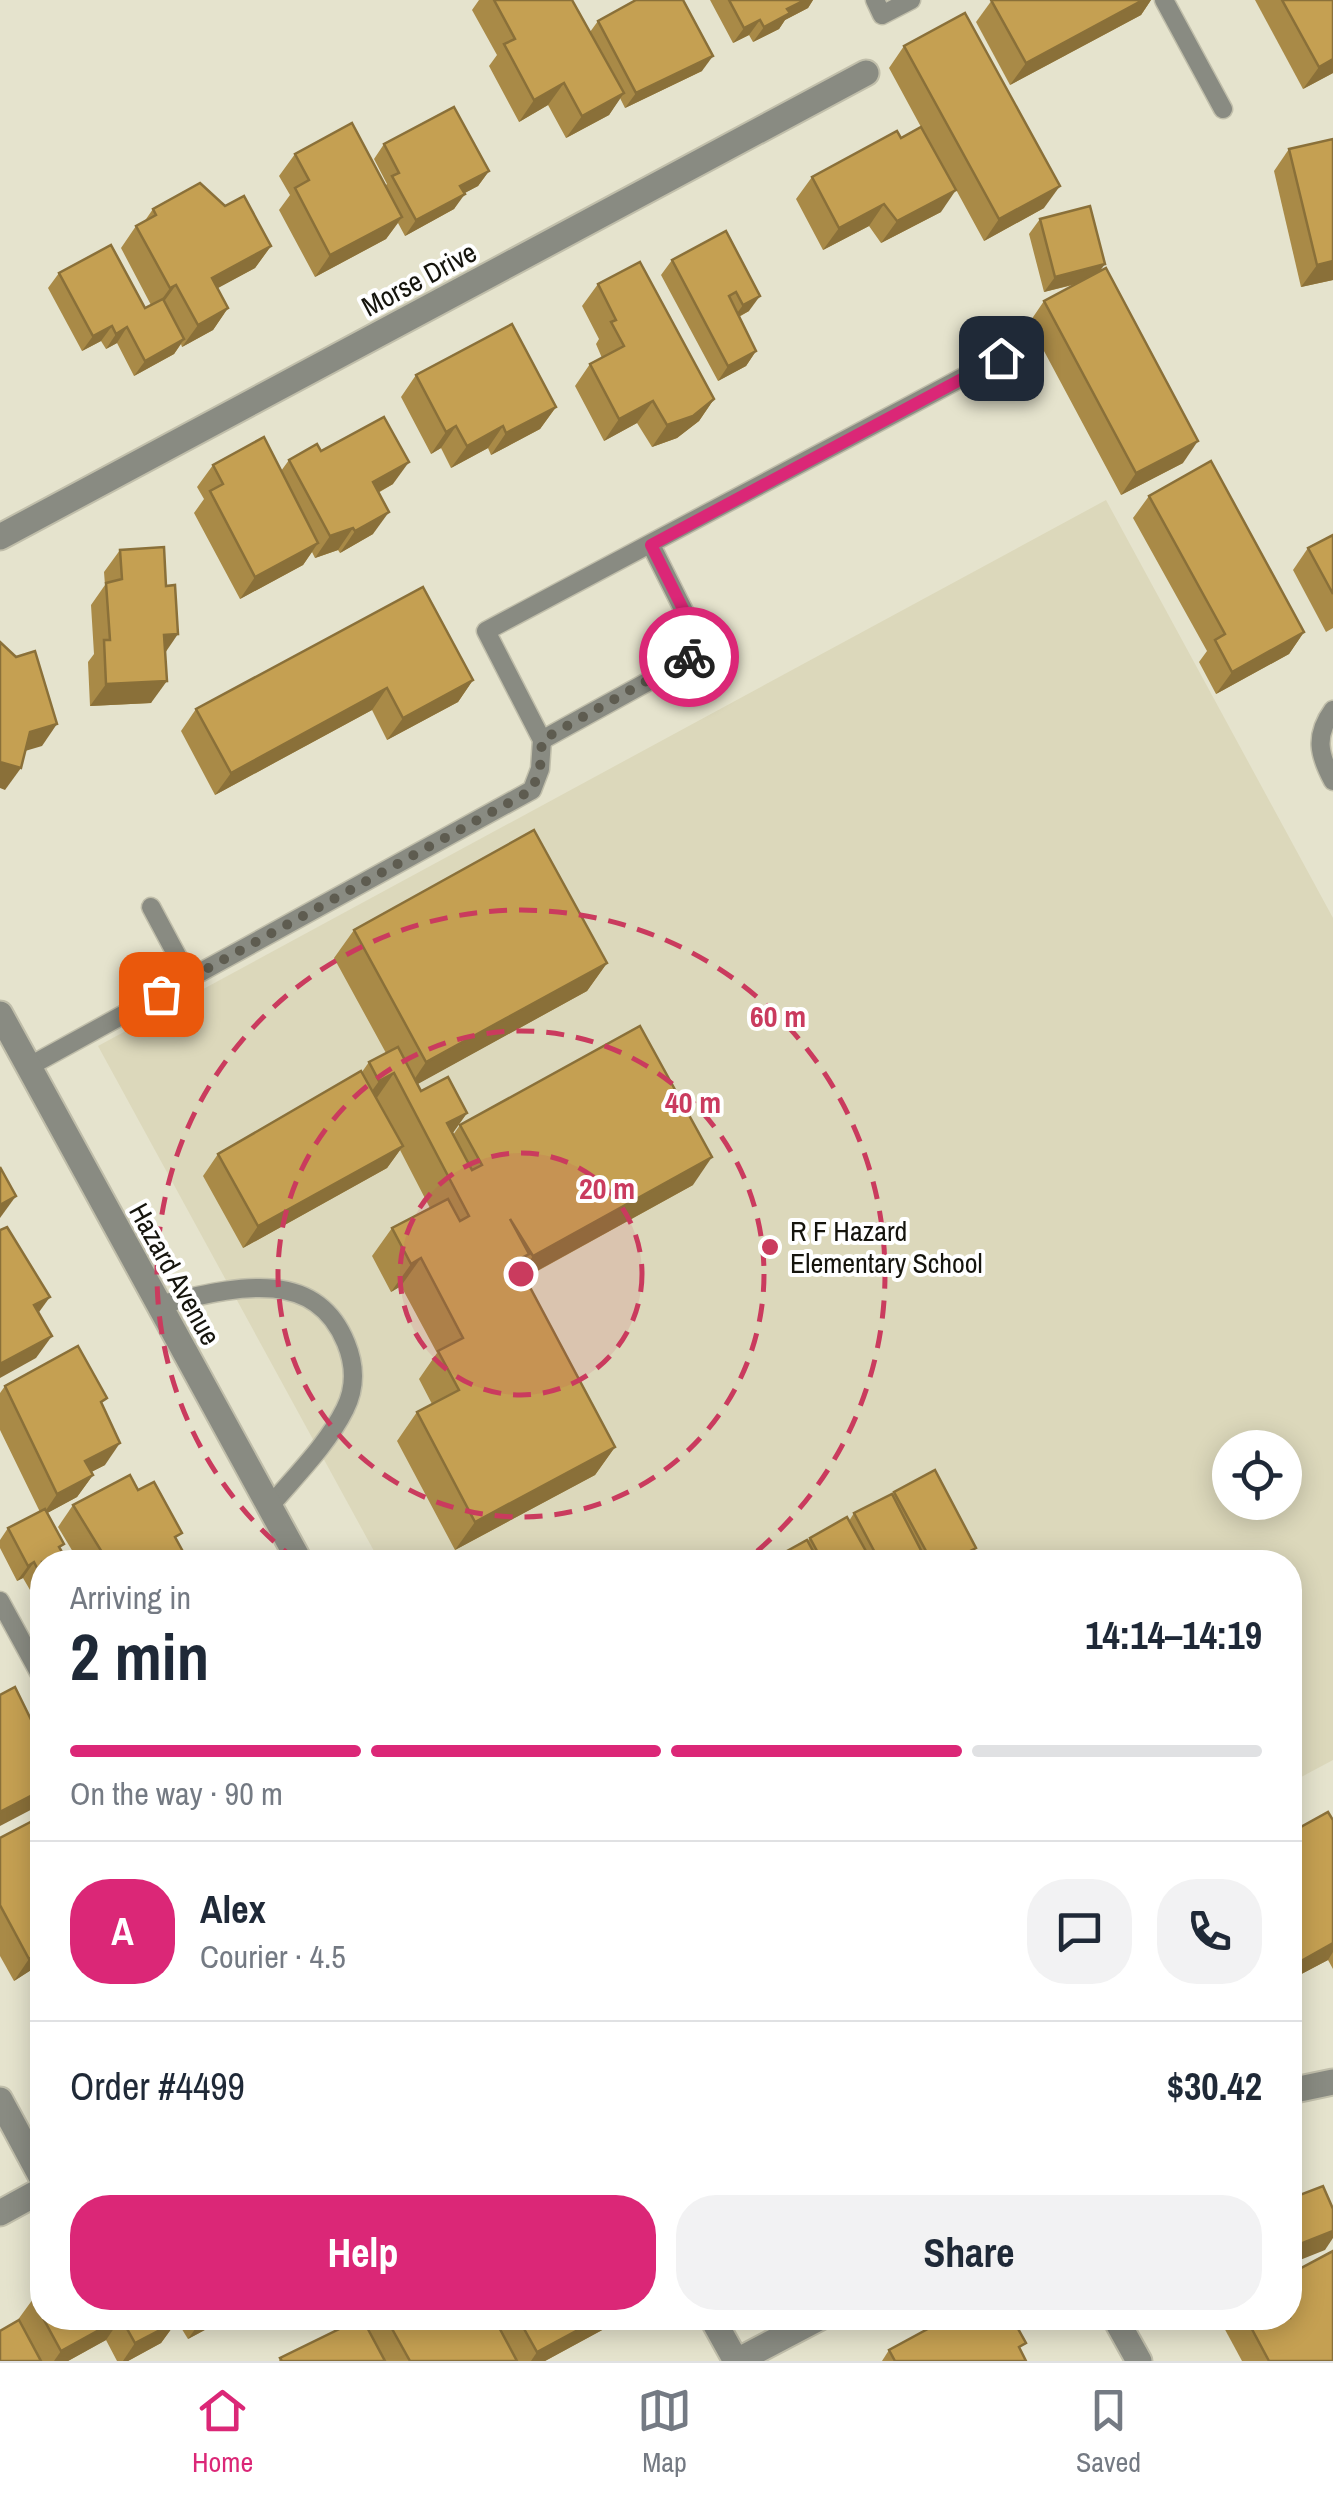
<!DOCTYPE html>
<html lang="en">
<head>
<meta charset="utf-8">
<style>
  body { margin:0; font-family:"Archivo Narrow",sans-serif; background:#f2f2f3; color:#1f2937; height:100vh; display:flex; flex-direction:column; font-size:38px; white-space:nowrap }
  * { box-sizing:border-box; margin:0 }
  p { font-size:32px; color:#747a83 }
  .icon { flex:none; width:55px; height:55px; fill:none; stroke:currentColor; stroke-width:2; stroke-linecap:round; stroke-linejoin:round }
  .map { position:relative; flex:1; overflow:hidden }
  .sheet { position:absolute; left:30px; top:1550px; width:1272px; height:780px; display:flex; flex-direction:column; background:#fff; border-radius:40px; box-shadow:0 5px 25px #0003 }
  .sheet>* { flex:none }
  .controls { position:absolute; left:1212px; top:1430px; display:grid; gap:20px }
  .controls a { display:grid; place-items:center; width:90px; height:90px; border-radius:50%; background:#fff; box-shadow:0 5px 25px #0003; font-size:50px }
  .pin { position:absolute; display:grid; place-items:center; width:85px; height:85px; color:#fff; margin:-42px; border-radius:20px; box-shadow:0 5px 15px #0006 }
  .courier { position:absolute; display:grid; place-items:center; width:100px; height:100px; margin:-50px; border:8px solid #db2777; border-radius:50%; background:#fff; color:#222; box-shadow:0 2px 12px #0007 }
  .overview em { font-style:normal; font-weight:800 }
  .overview div { display:flex; flex-direction:column-reverse }
  .overview { display:flex; align-items:center; justify-content:space-between; height:170px; padding:0 40px }
  h1 { font-size:65px; font-weight:800; line-height:75px }
  .bar { display:grid; grid-template-columns:repeat(4,1fr); gap:15px 10px; align-content:center; height:120px; padding:0 40px }
  .bar i { height:12px; border-radius:8px; background:#e0e1e3 }
  .bar .current { background:#db2777 }
  .bar p { grid-column:span 4 }
  .line { display:flex; align-items:center; gap:25px; padding:0 40px; border-top:2px solid #e0e1e3 }
  .line div { flex:1 }
  .round { display:grid; place-items:center; flex:none; width:105px; height:105px; border-radius:40px; background:#f2f2f3 }
  .action { display:flex; gap:20px; margin-top:auto; padding:20px 40px }
  .action a { flex:1; height:115px; border-radius:40px; background:#db2777; color:#fff; font-size:40px; font-weight:800; line-height:115px; text-align:center }
  .action a+a { background:#f2f2f3; color:#1f2937 }
  .tab-bar { display:flex; justify-content:space-around; align-items:center; height:140px; border-top:2px solid #e0e1e3; background:#fff; font-size:28px; color:#747a83 }
  .tab-bar a { display:grid; justify-items:center; gap:5px }
  .tab-bar .current { color:#db2777 }
  .map>svg:first-child { display:block }
</style>
</head>
<body>
<div class="map">
<svg width="1333" height="2361" viewBox="0 0 1333 2361">
  <rect width="100%" height="100%" fill="#e5e3cd"/>
  <!-- built -->
  <path fill="#dcd8bb" fill-rule="evenodd" d="M1106 500 1333 918V1760L1290 1783V1562H380L98 1046ZM1230 1448H1285V1502H1230Z"/>
  <g fill="none" stroke-linecap="round" stroke-linejoin="round">
    <!-- service casing -->
    <g stroke="#c0beaa" stroke-width="21">
      <g id="service">
        <polyline points="875,0 882,15 911,0"/>
        <polyline points="1164,0 1223,109"/>
        <path d="M1333 710C1314 736 1319 755 1333 781"/>
        <polyline points="542,740 689,659 692,627 651,545"/>
        <polyline points="151,907 189,978"/>
        <polyline points="28,1067 532,790 540,769 542,740 486,631 1001,357"/>
        <path d="M157 1305C223 1291 313 1261 346 1343 355 1365 356 1387 345 1409 327 1445 296 1475 270 1506"/>
        <polyline points="0,1601 42,1678"/>
      </g>
    </g>
    <!-- minor casing -->
    <g stroke="#c0beaa" stroke-width="29">
      <g id="minor">
        <polyline points="0,537 866,73"/>
        <polyline points="1290,2091 1333,2082"/>
        <polyline points="0,2100 42,2178"/>
        <polyline points="0,2213 42,2190"/>
        <polyline points="1115,2318 1139,2361"/>
        <polyline points="737,2361 819,2318"/>
      </g>
    </g>
    <!-- tertiary casing -->
    <g stroke="#c0beaa" stroke-width="29">
      <g id="tertiary">
        <polyline points="0,1014 300,1562"/>
        <polyline points="712,2318 736,2361"/>
      </g>
    </g>
    <!-- service -->
    <use href="#service" stroke="#898b82" stroke-width="18"/>
    <!-- minor -->
    <use href="#minor" stroke="#898b82" stroke-width="25"/>
    <!-- tertiary -->
    <use href="#tertiary" stroke="#898b82" stroke-width="25"/>
  </g>
  <!-- wall -->
  <g fill="#a98a47">
    <polygon points="479,0 572,0 590,32 598,21 702,71 625,108 620,98 609,115 566,138 548,105 519,122 489,66 497,55 472,10"/>
    <polygon points="710,0 813,0 808,8 785,20 779,29 753,42 749,35 733,43"/>
    <polygon points="992,0 1151,0 1141,15 1010,85 976,22"/>
    <polygon points="1255,0 1333,0 1333,73 1303,89"/>
    <polygon points="904,46 1044,208 984,241 936,153 941,212 881,243 869,226 823,250 796,199 812,177 901,138 921,127 889,68"/>
    <polygon points="1333,139 1333,280 1301,287 1274,171 1289,149"/>
    <polygon points="384,144 489,171 478,186 464,193 454,209 405,236 398,223 386,239 315,277 279,210 290,195 279,176 295,154 385,186 387,184 374,159"/>
    <polygon points="225,206 271,246 255,268 217,288 228,308 213,330 182,347 181,344 174,354 134,376 117,343 106,349 101,341 82,351 48,288 59,273 145,308 151,305 121,248 136,226 144,222 153,209"/>
    <polygon points="1040,219 1100,271 1183,463 1121,495 1029,323 1044,301 1077,284 1044,292 1029,234"/>
    <polygon points="726,231 749,311 739,317 756,351 746,366 718,381 661,275 672,260"/>
    <polygon points="598,284 714,399 699,421 677,438 652,447 637,423 604,441 575,386 590,364 602,358 596,344 599,339 582,306"/>
    <polygon points="416,375 556,407 540,429 491,455 488,448 451,468 441,448 431,454 401,397"/>
    <polygon points="321,451 393,484 378,493 373,534 340,553 338,550 315,558 312,552 303,565 240,599 194,513 204,499 197,487 213,465 281,471 289,460"/>
    <polygon points="1149,496 1304,632 1289,654 1216,694 1199,662 1207,651 1133,518"/>
    <polygon points="1333,535 1333,628 1326,632 1293,570 1308,548"/>
    <polygon points="120,550 165,653 151,703 90,706 88,662 94,654 91,605 105,585 104,572"/>
    <polygon points="473,680 458,702 387,740 372,710 215,795 181,731 196,709"/>
    <polygon points="354,930 607,963 587,991 417,1084 421,1091 467,1113 452,1134 453,1135 460,1125 693,1185 525,1278 615,1447 595,1475 455,1550 397,1441 417,1412 432,1404 419,1379 437,1353 401,1286 391,1292 372,1256 392,1228 430,1208 400,1150 387,1168 243,1248 203,1176 218,1154 362,1072 369,1062 386,1053 334,958"/>
    <polygon points="5,1386 102,1405 105,1465 91,1472 93,1475 77,1497 47,1513 42,1562 42,1606 40,1607 23,1578 17,1581 0,1548 0,1540 8,1528 40,1512 0,1430 0,1393"/>
    <polygon points="138,1490 177,1541 184,1562 79,1562 58,1527 73,1505"/>
    <polygon points="894,1492 966,1562 767,1562 807,1541 810,1538 849,1521 854,1513 893,1494"/>
    <polygon points="1333,1820 1333,1969 1328,1960 1290,1980 1290,1833"/>
    <polygon points="0,1838 42,1963 14,1981 0,1956"/>
    <polygon points="33,2299 175,2318 177,2321 161,2343 128,2361 117,2361 106,2340 68,2361 0,2361 17,2321"/>
    <polygon points="175,2318 227,2318 188,2339"/>
    <polygon points="371,2318 452,2318 500,2330 509,2318 612,2318 604,2329 545,2361 279,2361 280,2358 366,2325"/>
    <polygon points="1226,2318 1290,2318 1333,2361 1242,2361 1222,2324"/>
    <polygon points="889,2350 1021,2351 1026,2361 882,2361"/>
  </g>
  <!-- shaded-wall -->
  <g fill="#8a7039">
    <polygon points="805,0 813,0 808,8 785,20 779,29 753,42 764,27 787,9"/>
    <polygon points="1143,0 1151,0 1141,15 1010,85 1026,63"/>
    <polygon points="760,20 749,35 733,43 744,28"/>
    <polygon points="713,56 702,71 625,108 636,93"/>
    <polygon points="1333,59 1333,73 1303,89 1319,67"/>
    <polygon points="564,83 548,105 519,122 534,100"/>
    <polygon points="624,93 609,115 566,138 582,116"/>
    <polygon points="489,171 478,186 450,201 460,186"/>
    <polygon points="1060,186 1044,208 984,241 999,219"/>
    <polygon points="956,190 941,212 881,243 897,221"/>
    <polygon points="465,194 454,209 405,236 416,220"/>
    <polygon points="884,204 869,226 823,250 839,228"/>
    <polygon points="402,217 386,239 315,277 330,255"/>
    <polygon points="271,246 255,268 196,300 212,278"/>
    <polygon points="1333,261 1333,280 1301,287 1317,265"/>
    <polygon points="1105,264 1094,279 1044,292 1055,277"/>
    <polygon points="176,285 160,307 154,310 170,288"/>
    <polygon points="760,296 749,311 732,320 743,305"/>
    <polygon points="228,308 213,330 182,347 198,325"/>
    <polygon points="112,326 101,341 82,351 93,336"/>
    <polygon points="127,327 117,343 106,349 116,334"/>
    <polygon points="184,339 174,354 134,376 145,361"/>
    <polygon points="756,351 746,366 718,381 728,366"/>
    <polygon points="714,399 699,421 677,438 652,447 667,425"/>
    <polygon points="653,401 637,423 604,441 619,419"/>
    <polygon points="556,407 540,429 491,455 506,433"/>
    <polygon points="456,426 441,448 431,454 446,432"/>
    <polygon points="503,426 488,448 451,468 467,446"/>
    <polygon points="1198,441 1183,463 1121,495 1136,473"/>
    <polygon points="409,462 393,484 357,504 373,482"/>
    <polygon points="389,512 373,534 340,553 355,531"/>
    <polygon points="353,528 338,550 315,558 330,536"/>
    <polygon points="318,543 303,565 240,599 255,577"/>
    <polygon points="1304,632 1289,654 1216,694 1232,672"/>
    <polygon points="178,634 163,656 164,635"/>
    <polygon points="473,680 458,702 387,740 403,718"/>
    <polygon points="167,681 151,703 90,706 106,684"/>
    <polygon points="387,688 372,710 215,795 231,773"/>
    <polygon points="57,724 42,746 15,754 30,732"/>
    <polygon points="0,762 21,768 5,790 0,788"/>
    <polygon points="607,963 587,991 407,1090 426,1062"/>
    <polygon points="394,1073 374,1102 359,1109 379,1081"/>
    <polygon points="467,1113 447,1141 447,1123"/>
    <polygon points="403,1146 387,1168 243,1248 258,1226"/>
    <polygon points="712,1157 693,1185 513,1284 533,1256"/>
    <polygon points="16,1196 0,1218 0,1205"/>
    <polygon points="529,1254 509,1282 516,1261"/>
    <polygon points="421,1258 401,1286 391,1292 411,1264"/>
    <polygon points="50,1297 34,1319 34,1305"/>
    <polygon points="52,1336 36,1358 0,1378 0,1364"/>
    <polygon points="120,1443 105,1465 70,1483 85,1461"/>
    <polygon points="615,1447 595,1475 455,1550 475,1522"/>
    <polygon points="93,1475 77,1497 42,1516 57,1494"/>
    <polygon points="976,1548 966,1562 948,1562"/>
    <polygon points="34,1562 23,1578 17,1581 28,1566"/>
    <polygon points="42,1790 42,1804 0,1826 0,1812"/>
    <polygon points="1333,1943 1333,1952 1328,1960 1290,1980 1290,1976 1301,1961"/>
    <polygon points="42,1950 42,1963 14,1981 29,1959"/>
    <polygon points="1333,2231 1333,2238 1325,2250 1290,2264 1290,2248"/>
    <polygon points="121,2318 106,2340 68,2361 54,2361 61,2351"/>
    <polygon points="203,2318 227,2318 188,2339"/>
    <polygon points="600,2318 612,2318 604,2329 545,2361 531,2361 537,2352"/>
    <polygon points="177,2321 161,2343 128,2361 123,2361 135,2343"/>
  </g>
  <!-- building -->
  <g fill="#c5a052" stroke="#8a7039" stroke-width="2.5">
    <polygon points="494,0 572,0 624,93 582,116 564,83 534,100 504,44 515,39"/>
    <polygon points="636,0 683,0 713,56 636,93 598,21"/>
    <polygon points="729,0 805,0 787,9 790,13 764,27 760,20 744,28"/>
    <polygon points="991,0 1143,0 1026,63"/>
    <polygon points="1282,0 1333,0 1333,59 1319,67"/>
    <polygon points="965,13 1060,186 999,219 904,46"/>
    <polygon points="454,107 489,171 460,186 465,194 416,220 392,176 399,173 384,144"/>
    <polygon points="352,123 402,217 330,255 295,188 309,180 295,154"/>
    <polygon points="921,127 956,190 897,221 884,204 839,228 812,177 897,131 901,138"/>
    <polygon points="1333,139 1333,261 1317,265 1289,149"/>
    <polygon points="200,183 225,206 244,196 271,246 212,278 228,308 198,325 176,285 170,288 136,226 156,215 153,209"/>
    <polygon points="1090,206 1105,264 1055,277 1040,219"/>
    <polygon points="726,231 760,296 743,305 736,292 729,296 756,351 728,366 672,260"/>
    <polygon points="111,245 145,308 163,299 184,339 145,361 127,327 116,334 112,326 93,336 59,273"/>
    <polygon points="640,262 714,399 693,416 667,425 653,401 619,419 590,364 624,346 611,322 616,320 598,284"/>
    <polygon points="1106,268 1198,441 1136,473 1044,301"/>
    <polygon points="512,324 556,407 506,433 503,426 467,446 456,426 446,432 416,375"/>
    <polygon points="384,417 409,462 373,482 389,512 355,531 353,528 330,536 289,460 317,444 321,451"/>
    <polygon points="264,437 318,543 255,577 210,491 223,484 213,465"/>
    <polygon points="1211,461 1304,632 1232,672 1215,640 1225,634 1149,496"/>
    <polygon points="1333,535 1333,594 1308,548"/>
    <polygon points="164,547 166,586 175,585 178,634 164,635 167,681 106,684 104,640 110,640 106,583 122,579 120,550"/>
    <polygon points="423,587 473,680 403,718 387,688 231,773 196,709"/>
    <polygon points="0,642 16,657 35,651 57,724 30,732 21,768 0,762"/>
    <polygon points="534,830 607,963 426,1062 354,930"/>
    <polygon points="640,1026 712,1157 533,1256 510,1219 529,1254 516,1261 615,1447 475,1522 417,1412 459,1390 438,1351 463,1338 421,1258 411,1264 392,1228 448,1199 460,1221 469,1216 394,1073 379,1081 369,1062 398,1047 421,1091 448,1077 467,1113 447,1123 472,1170 482,1165 460,1125"/>
    <polygon points="361,1071 403,1146 258,1226 218,1154"/>
    <polygon points="0,1167 16,1196 0,1205"/>
    <polygon points="7,1227 50,1297 34,1305 52,1336 0,1364 0,1230"/>
    <polygon points="78,1346 107,1398 101,1402 120,1443 85,1461 93,1475 57,1494 5,1386"/>
    <polygon points="935,1470 976,1548 948,1562 932,1562 894,1492"/>
    <polygon points="130,1475 138,1490 154,1482 182,1533 175,1537 187,1559 180,1562 108,1562 73,1505"/>
    <polygon points="892,1494 927,1562 880,1562 854,1513"/>
    <polygon points="45,1509 64,1544 59,1547 68,1562 42,1562 42,1578 34,1562 28,1566 8,1528"/>
    <polygon points="847,1517 872,1562 823,1562 810,1538"/>
    <polygon points="807,1540 819,1562 770,1562 769,1561"/>
    <polygon points="15,1687 42,1742 42,1790 0,1812 0,1695"/>
    <polygon points="1328,1812 1333,1820 1333,1943 1301,1961 1290,1942 1290,1875 1298,1870 1290,1857 1290,1833"/>
    <polygon points="42,1816 42,1950 29,1959 0,1905 0,1838"/>
    <polygon points="1290,2171 1300,2195 1323,2186 1333,2209 1333,2231 1290,2248"/>
    <polygon points="1333,2251 1333,2361 1269,2361 1246,2318 1290,2318 1290,2274"/>
    <polygon points="42,2294 42,2317 33,2299"/>
    <polygon points="43,2318 175,2318 177,2321 135,2343 121,2318 61,2351"/>
    <polygon points="362,2318 385,2361 282,2361 280,2358"/>
    <polygon points="386,2318 494,2318 517,2361 410,2361"/>
    <polygon points="518,2318 600,2318 537,2352"/>
    <polygon points="948,2318 1012,2318 1026,2343 1019,2347 1026,2361 895,2361 889,2350"/>
    <polygon points="19,2320 41,2361 0,2361 0,2331"/>
  </g>
  <g fill="none" stroke-linecap="round" stroke-linejoin="round">
    <!-- done -->
    <polyline stroke="#5e5c50" stroke-width="10" stroke-dasharray="0 18" points="161,994 532,790 540,769 542,740 689,657"/>
    <!-- route -->
    <polyline stroke="#db2777" stroke-width="12" points="689,657 692,627 651,545 1001,358"/>
  </g>
  <!-- distance rings -->
  <circle cx="521" cy="1274" r="121" fill="#ca3b5e" fill-opacity=".12"/>
  <g fill="none" stroke="#ca3b5e" stroke-width="5" stroke-dasharray="18 12">
    <circle cx="521" cy="1274" r="121"/>
    <circle cx="521" cy="1274" r="243"/>
    <path d="M297 1561A364 364 0 1 1 745 1561"/>
  </g>
  <!-- markers -->
  <circle fill="#ca3b5e" stroke="#fff" stroke-width="4" cx="770" cy="1247" r="10"/>
  <g text-anchor="middle" dominant-baseline="central" stroke-width="8" stroke-linejoin="round" paint-order="stroke">
    <!-- street labels -->
    <g font-size="28" fill="#15140d" stroke="#fff">
      <text transform="translate(419 279) rotate(-28)">Morse Drive</text>
      <text transform="translate(175 1274) rotate(61)">Hazard Avenue</text>
    </g>
    <!-- poi labels -->
    <g font-size="28" fill="#15140d" stroke="#fff" text-anchor="start">
      <text x="790" y="1231">R F Hazard<tspan x="790" dy="32">Elementary School</tspan></text>
    </g>
  </g>
  <circle cx="521" cy="1274" r="15" fill="#ca3b5e" stroke="#fff" stroke-width="5"/>
  <g font-size="30" text-anchor="middle" font-weight="bold" fill="#ca3b5e" stroke="#fff" stroke-width="8" stroke-linejoin="round" paint-order="stroke">
    <text x="778" y="1027">60 m</text>
    <text x="693" y="1113">40 m</text>
    <text x="607" y="1199">20 m</text>
  </g>
</svg>
<div class="controls">
<a><svg class="icon" aria-label="locate" viewBox="0 0 24 24"><circle cx="12" cy="12" r="6"/><path d="M12 2v4M12 18v4M2 12h4M18 12h4"/></svg></a>
</div>
<div class="pin" style="left:161px;top:994px;background:#ea580c"><svg class="icon" aria-label="bag" viewBox="0 0 24 24"><path d="M5 8h14l-1 12H6zM9 8a3 3 0 0 1 6 0"/></svg></div>
<div class="pin" style="left:1001px;top:358px;background:#1f2937"><svg class="icon" aria-label="home" viewBox="0 0 24 24"><path d="M3 11l9-7 9 7M6 9v11h12V9"/></svg></div>
<div class="courier" style="left:689px;top:657px"><svg class="icon" aria-label="bike" viewBox="0 0 24 24"><circle cx="6" cy="16" r="4"/><circle cx="18" cy="16" r="4"/><path d="M6 16l4-8h5l3 8M10 8l3 8H6M13 5h3"/></svg></div>
<section class="sheet">
<div class="overview"><div><h1>2 min</h1><p>Arriving in</p></div><em>14:14–14:19</em></div>
<div class="bar"><i class="current"></i><i class="current"></i><i class="current"></i><i></i><p>On the way · 90 m</p></div>
<div class="line" style="height:180px"><b class="round" style="background:#db2777;color:#fff">A</b><div><b>Alex</b><p>Courier · 4.5</p></div><a class="round"><svg class="icon" aria-label="chat" viewBox="0 0 24 24"><path d="M4 5h16v11H9l-5 4z"/></svg></a><a class="round"><svg class="icon" aria-label="phone" viewBox="0 0 24 24"><path d="M5 4h4l2 5-3 2q2 4 5 5l2-3 5 2v4C11 20 4 13 5 4z"/></svg></a></div>
<div class="line" style="height:130px"><div>Order #4499</div><b>$30.42</b></div>
<div class="action"><a>Help</a><a>Share</a></div>
</section>
</div>
<nav class="tab-bar">
<a class="current"><svg class="icon" aria-label="home" viewBox="0 0 24 24"><path d="M3 11l9-7 9 7M6 9v11h12V9"/></svg>Home</a>
<a><svg class="icon" aria-label="map" viewBox="0 0 24 24"><path d="M3 6l6-2 6 2 6-2v14l-6 2-6-2-6 2zM9 4v14M15 6v14"/></svg>Map</a>
<a><svg class="icon" aria-label="saved" viewBox="0 0 24 24"><path d="M7 4h10v16l-5-4-5 4z"/></svg>Saved</a>
</nav>
</body>
</html>
